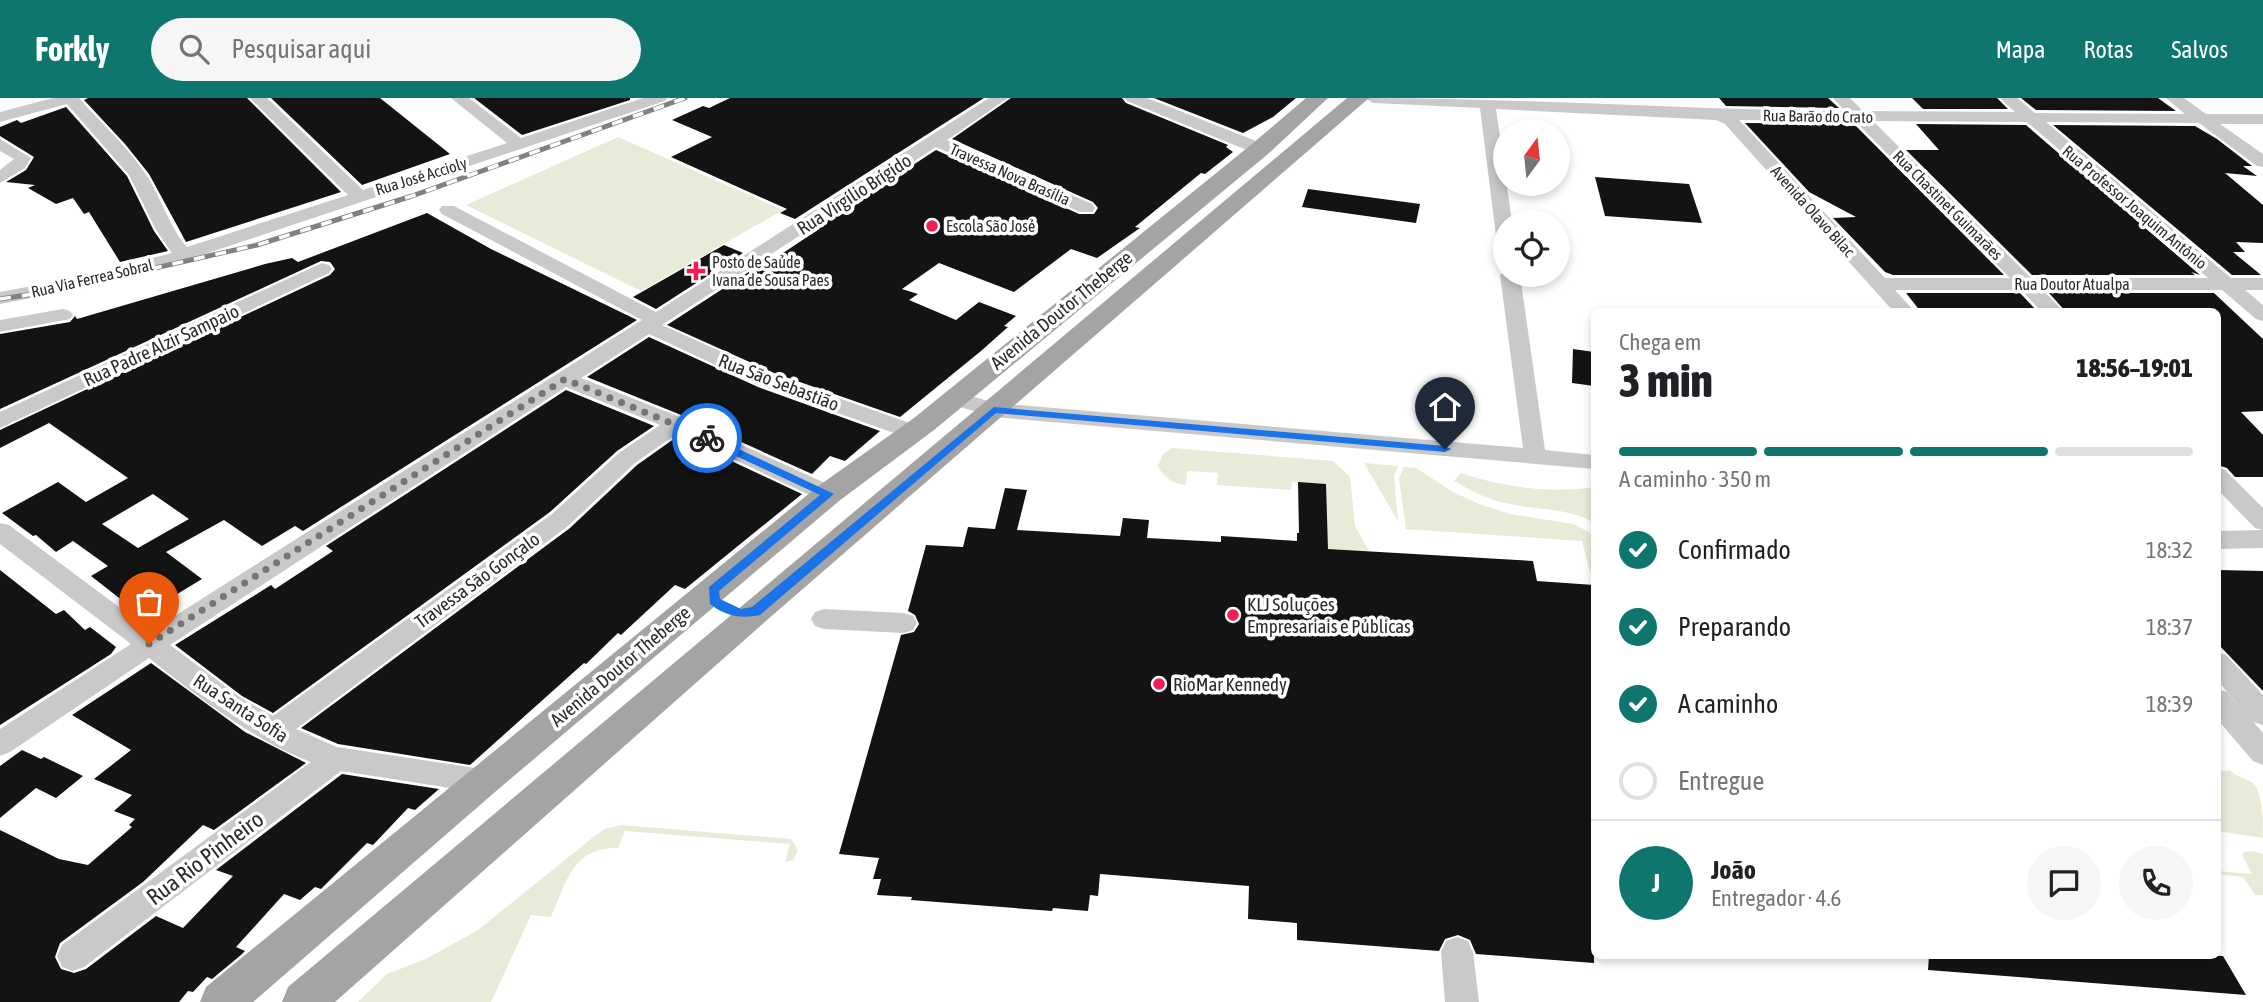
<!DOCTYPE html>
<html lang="pt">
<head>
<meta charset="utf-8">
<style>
  body { margin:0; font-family:"Asap Condensed",sans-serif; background:#f6f6f6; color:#202124; height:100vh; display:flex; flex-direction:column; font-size:26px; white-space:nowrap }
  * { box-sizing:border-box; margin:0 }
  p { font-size:23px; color:#757577 }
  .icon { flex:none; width:38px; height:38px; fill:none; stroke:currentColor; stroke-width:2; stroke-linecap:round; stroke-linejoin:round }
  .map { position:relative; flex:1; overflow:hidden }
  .side { position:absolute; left:1591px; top:210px; width:630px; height:651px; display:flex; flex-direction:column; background:#fff; border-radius:10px; box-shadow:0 4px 10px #0003 }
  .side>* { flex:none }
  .needle { width:46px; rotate:15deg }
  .tools { position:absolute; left:1493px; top:21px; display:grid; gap:14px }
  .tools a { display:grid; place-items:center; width:77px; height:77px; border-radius:50%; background:#fff; box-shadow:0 4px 10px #0003; font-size:35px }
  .pin { position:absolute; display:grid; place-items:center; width:60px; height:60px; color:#fff; margin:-72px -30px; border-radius:50% 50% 50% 0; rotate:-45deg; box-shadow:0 0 7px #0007 }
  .pin .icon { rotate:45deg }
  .courier { position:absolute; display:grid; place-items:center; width:70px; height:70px; margin:-35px; border:5px solid #1a73e8; border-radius:50%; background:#fff; color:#222; box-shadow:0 2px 9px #0007 }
  .headline em { font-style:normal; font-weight:800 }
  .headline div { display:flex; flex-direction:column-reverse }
  .headline { display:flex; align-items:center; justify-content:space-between; height:119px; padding:0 28px }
  h1 { font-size:46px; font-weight:800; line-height:52px }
  .bar { display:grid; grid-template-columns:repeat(4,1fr); gap:10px 7px; align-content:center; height:84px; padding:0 28px }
  .bar i { height:9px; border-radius:5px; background:#e0e0e0 }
  .bar .on { background:#0f766e }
  .bar p { grid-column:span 4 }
  .line { display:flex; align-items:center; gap:18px; padding:0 28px; border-top:2px solid #e0e0e0 }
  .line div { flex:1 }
  .round { display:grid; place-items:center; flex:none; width:74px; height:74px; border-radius:37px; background:#f6f6f6 }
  ol { padding:0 28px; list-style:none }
  li { display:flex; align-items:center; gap:21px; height:77px }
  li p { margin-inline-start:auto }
  li .icon { padding:7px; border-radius:50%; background:#0f766e; color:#fff; stroke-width:4 }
  li:last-child { color:#757577 }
  li i { width:38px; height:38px; border:4px solid #e0e0e0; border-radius:50% }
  header { display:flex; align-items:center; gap:42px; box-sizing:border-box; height:98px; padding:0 35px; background:#0f766e; color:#fff }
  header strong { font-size:33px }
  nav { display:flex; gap:38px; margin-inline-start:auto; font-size:24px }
  .search { width:490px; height:63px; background:#f6f6f6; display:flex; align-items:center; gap:18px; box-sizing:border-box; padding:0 24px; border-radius:38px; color:#757577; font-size:26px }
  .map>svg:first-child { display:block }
</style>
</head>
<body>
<header>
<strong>Forkly</strong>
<div class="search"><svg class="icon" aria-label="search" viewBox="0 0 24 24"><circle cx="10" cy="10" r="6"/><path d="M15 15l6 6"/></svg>Pesquisar aqui</div>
<nav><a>Mapa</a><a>Rotas</a><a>Salvos</a></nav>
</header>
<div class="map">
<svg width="2263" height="904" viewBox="0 0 2263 904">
  <rect width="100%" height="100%" fill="#fff"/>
  <!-- green -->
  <g fill="#e6ecd7">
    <polygon points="618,39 783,112 641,193 466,107"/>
    <path d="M1172 350 1333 363 1350 379 1355 428 1369 453 1328 451 1325 386 1292 384 1291 392 1217 387 1218 375 1187 373 1186 387C1174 387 1162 378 1158 368L1163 356Z"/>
    <polygon points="1364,365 1398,368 1394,378 1398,423"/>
    <polygon points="1404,369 1416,370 1453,394 1479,406 1510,416 1574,426 1594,437 1594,475 1590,474 1582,443 1406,431 1399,380"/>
    <path d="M1461 375C1502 389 1552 396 1594 389V425C1570 410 1538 412 1510 406 1490 403 1472 393 1454 383Z"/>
    <path d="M2230 672C2237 680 2247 680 2254 686 2263 698 2263 723 2263 740L2217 733V674Z"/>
    <path d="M621 727 791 741 798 752 793 762 785 764 790 746 625 733 618 750C572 749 567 784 551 819L531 817 491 904H358L387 876 426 861 478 832 596 737 605 731Z"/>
    <polygon points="2253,753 2263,756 2263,797 2255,797 2243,779 2217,776 2217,773 2252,776 2242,757 2244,754"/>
  </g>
  <!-- building -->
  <g fill="#131313" fill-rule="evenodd">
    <polygon points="88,0 247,0 341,94 186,144 149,76 125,46 84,2"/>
    <polygon points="271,0 380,0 450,56 362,87"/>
    <polygon points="474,0 630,0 630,2 522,37"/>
    <polygon points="730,0 984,0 795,121 780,115 787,111 671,59 712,39 672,22 703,8 709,10"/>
    <polygon points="1011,0 1122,0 1126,5 1228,47 1226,49 1233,54 1205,76 1201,75 1135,129 1140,130 1097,160 1071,151 1014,194 939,165 902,191 918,196 909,202 956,222 979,204 1016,218 1004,228 1008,229 981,253 900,319 774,275 667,227 764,164 768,165 819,131 816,130 936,52 1079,116 1094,116 1098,110 1093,104 952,41"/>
    <polygon points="1154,0 1296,0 1273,19 1243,35"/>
    <polygon points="1719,0 1828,0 1839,10 1726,8"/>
    <polygon points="1912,0 1997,0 2008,11 1923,11"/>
    <polygon points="2021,0 2158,0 2176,13 2036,12"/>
    <polygon points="66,9 127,78 154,133 168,153 120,164 89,114 84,116 73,100 56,106 28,90 35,87 6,84 26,72 34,59 0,38 0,29 17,22 21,25"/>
    <polygon points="1745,25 1854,26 2004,177 1893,177 1885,174 1833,120 1856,119 1809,94"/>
    <polygon points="1916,26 2026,27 2200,177 2191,174 2195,177 2032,177 1906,52 1939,52"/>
    <polygon points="2053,27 2195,28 2217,41 2252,68 2243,68 2257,78 2225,75 2263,107 2263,145 2236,144 2245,154 2233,154 2261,177 2232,177"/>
    <polygon points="1595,79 1689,86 1702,125 1605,118"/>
    <polygon points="1308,91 1420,106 1416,125 1302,109"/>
    <path d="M427 115 491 151 637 222 303 433 295 428 262 448 224 422 166 454 202 481 164 504 177 514 155 528 91 478 108 468 73 443 56 454 36 437 33 438 2 415 58 384 86 404 128 380 49 325 0 350V332L330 177 335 171 330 164 321 163 0 311V236L70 224 75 218 77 221 265 166 292 160 298 164ZM153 396 189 421 138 450 102 426Z"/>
    <polygon points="724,147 743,155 656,211 633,199"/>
    <polygon points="1906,195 2020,195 2038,214 1921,214"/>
    <polygon points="2049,195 2214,195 2263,241 2263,313 2241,314 2263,337 2263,379 2235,379 2227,370 2217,367 2217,214 2066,214"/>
    <polygon points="649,239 758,289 880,333 845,363 830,358 812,376 686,319 587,279"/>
    <polygon points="1573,251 1594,254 1594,288 1572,285"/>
    <polygon points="566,292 654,328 617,353 550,414 273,615 242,598 175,547 271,487 275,491 333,453 326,448"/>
    <polygon points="678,338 802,396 685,491 675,487 621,537 618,535 586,566 584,565 470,667 338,646 301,630 570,430 637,367"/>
    <polygon points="1298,384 1326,386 1328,451 1533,463 1537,483 1594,487 1594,865 1476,856 1470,842 1458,837 1445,841 1439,853 1297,842 1297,825 1248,821 1249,788 1100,776 1098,798 1090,797 1088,813 1053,810 1052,813 911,802 912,799 877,797 881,781 873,781 879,760 839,756 901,537 914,534 919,526 915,517 908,513 926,447 963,449 968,429 995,431 1005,390 1027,392 1017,432 1120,438 1123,420 1149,422 1147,440 1221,444 1221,438 1297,443 1297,435 1299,435"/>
    <polygon points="0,472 56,516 64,512 85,532 90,529 116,549 111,556 0,627"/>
    <polygon points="2217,472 2263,473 2263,593 2217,545"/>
    <polygon points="151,565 245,634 306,665 214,732 203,727 143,784 60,845 55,859 61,871 74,875 86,871 156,818 183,830 233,778 216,772 342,676 439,691 415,712 408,710 373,747 367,745 321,791 315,789 300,802 284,796 236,849 245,853 241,857 212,881 207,879 193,894 188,893 179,904 0,904 0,732 59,761 88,767 132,729 129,727 135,721 114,713 132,697 94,681 131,652 72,617"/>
    <polygon points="22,652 41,661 44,659 83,678 56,700 36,690 0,720 0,668"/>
    <polygon points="1929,858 2223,858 2246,897 1928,872"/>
  </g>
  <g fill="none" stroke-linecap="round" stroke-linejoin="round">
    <!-- minor -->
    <g fill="#c9c9c9" fill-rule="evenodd">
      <path d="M53 0H79C102 26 128 49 147 78 162 101 169 129 187 149L348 97 250 0H267L363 92 507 45 451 0H469L521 40 643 0H667L665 3 163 170 80 191 0 206V194L80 179 172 155 156 132 129 77 67 6 0 24V14Z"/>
      <path d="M989 0H1008L947 42 1092 106 1095 110 1092 114H1080L936 49 662 227 773 277 921 329 924 334 921 339H905L759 287 649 236 581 280 685 321 836 390 840 396 836 402 828 404 820 402 678 335 635 365 568 428 296 631 337 649 482 671 492 674 497 683 492 692 482 695 341 673 84 869 73 873 62 869 57 858 62 847 311 664C251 641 200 600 149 560L10 654 0 658V631L131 546 0 446V425L9 427 151 533 642 222 442 116 439 112 442 108H454L656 214ZM566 289 660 327 619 355 552 416 273 618 241 600 170 547Z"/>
      <polygon points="1125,0 1147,0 1266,47 1268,51 1266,55 1254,55 1127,3"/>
      <path d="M1365 0C1526 0 1685 12 1845 13L1833 0H1850L1863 13 2015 14 2000 0H2017L2035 15 2185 16 2166 0H2184L2206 16H2263V26H2220L2263 56V69L2257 68 2199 25 2046 24 2231 180H2263V192H2245L2263 207V223L2256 221 2222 192H2043L2064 214H2042L2021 192H1895L1915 214H1894L1725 26 1716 22 1496 11 1512 124H1505V144L1496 138 1480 10 1373 5ZM1739 22 1855 23 2010 180H1885ZM1873 23 2027 24 2208 180H2031Z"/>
      <polygon points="0,41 31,60 25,70 0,85 0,72 14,61 0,53"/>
      <polygon points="322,165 329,167 332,171 329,175 0,330 0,314"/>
      <polygon points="1505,173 1505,177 1520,177 1545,352 1594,357 1594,371 994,319 946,305 943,300 946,295 954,293 995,305 1523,350 1500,177"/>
      <polygon points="63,211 70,213 73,217 70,221 0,234 0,222"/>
      <polygon points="2217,369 2225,372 2263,410 2263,432 2255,430 2217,391"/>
      <polygon points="2263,432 2263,450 2217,451 2217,433"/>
      <polygon points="824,511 904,515 913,518 917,525 913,532 904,535 824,531 815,528 811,521 815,514"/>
      <polygon points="2217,554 2226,557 2263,597 2263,627 2253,624 2217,582"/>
      <polygon points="2217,591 2227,594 2263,635 2263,667 2253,663 2217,621"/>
      <polygon points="1457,839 1468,843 1473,854 1479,904 1445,904 1441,854 1446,843"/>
    </g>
    <!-- major -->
    <g fill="#a4a4a4" fill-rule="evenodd">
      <polygon points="1306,0 1328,0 1268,56 934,332 839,403 495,694 253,904 200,904 206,889 817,389 914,320 1252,46"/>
      <polygon points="1347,0 1369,0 767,522 335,904 282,904 288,889"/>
    </g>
    <!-- rail casing -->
    <g stroke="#818181" stroke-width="5">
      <polyline id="rail" points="0,201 53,193 257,147 412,98 685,0"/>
    </g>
    <!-- rail -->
    <use href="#rail" stroke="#fff" stroke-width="3.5" stroke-dasharray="11" stroke-linecap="butt"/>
  </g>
  <!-- route -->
  <path fill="#1a73e8" d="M994 309 1445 348 1451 351 1445 354 996 315 760 517C741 521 725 518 710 506L709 489 820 397 704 343V338H711L834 396 719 493 720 501 741 511 752 509Z"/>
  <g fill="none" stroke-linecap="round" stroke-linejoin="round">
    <!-- done -->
    <polyline stroke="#767676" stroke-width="7" stroke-dasharray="0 12.6" points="149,546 565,281 707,340"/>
  </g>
  <!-- markers -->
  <g fill="#f51b53" stroke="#fff" stroke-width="2.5">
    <circle cx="932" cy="128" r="7"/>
    <path d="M692.5 162.5h7v7h7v7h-7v7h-7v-7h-7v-7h7z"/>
    <circle cx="1233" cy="517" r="7"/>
    <circle cx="1159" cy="586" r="7"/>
  </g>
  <g text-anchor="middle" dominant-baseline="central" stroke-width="7" stroke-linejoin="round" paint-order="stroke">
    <!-- far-street labels -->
    <g font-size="16" fill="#2c2c2c" stroke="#fff">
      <text transform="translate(1818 18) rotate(1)">Rua Barão do Crato</text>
      <text transform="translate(1010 76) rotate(24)">Travessa Nova Brasília</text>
      <text transform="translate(421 78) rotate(-17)">Rua José Accioly</text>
      <text transform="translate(1948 107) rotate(45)">Rua Chastinet Guimarães</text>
      <text transform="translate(2135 109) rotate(40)">Rua Professor Joaquim Antônio</text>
      <text transform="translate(1813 113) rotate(48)">Avenida Olavo Bilac</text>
      <text transform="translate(92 180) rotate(-13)">Rua Via Ferrea Sobral</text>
      <text x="2072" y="186">Rua Doutor Atualpa</text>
    </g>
    <!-- far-poi labels -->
    <g font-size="16" fill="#2c2c2c" stroke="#fff" text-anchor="start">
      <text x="946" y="128">Escola São José</text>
      <text x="712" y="164">Posto de Saúde<tspan x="712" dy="18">Ivana de Sousa Paes</tspan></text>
    </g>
    <!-- street labels -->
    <g font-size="19" fill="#2c2c2c" stroke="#fff">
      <text transform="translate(854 96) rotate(-33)">Rua Virgílio Brígido</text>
      <text transform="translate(1061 212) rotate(-39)">Avenida Doutor Theberge</text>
      <text transform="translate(161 247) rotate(-25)">Rua Padre Alzir Sampaio</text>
      <text transform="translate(779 284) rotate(21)">Rua São Sebastião</text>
      <text transform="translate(477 482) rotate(-36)">Travessa São Gonçalo</text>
      <text transform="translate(620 568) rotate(-40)">Avenida Doutor Theberge</text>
      <text transform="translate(241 610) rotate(33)">Rua Santa Sofia</text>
    </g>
    <!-- poi labels -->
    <g font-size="19" fill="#2c2c2c" stroke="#fff" text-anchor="start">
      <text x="1247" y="506">KLJ Soluções<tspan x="1247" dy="22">Empresariais e Públicas</tspan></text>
      <text x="1173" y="586">RioMar Kennedy</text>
    </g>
    <!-- near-street labels -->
    <g font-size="23" fill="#2c2c2c" stroke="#fff">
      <text transform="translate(205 760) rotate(-37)">Rua Rio Pinheiro</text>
    </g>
  </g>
</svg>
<div class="tools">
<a><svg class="needle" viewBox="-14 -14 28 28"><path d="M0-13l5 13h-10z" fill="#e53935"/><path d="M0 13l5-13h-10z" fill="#757577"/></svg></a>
<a><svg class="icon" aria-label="locate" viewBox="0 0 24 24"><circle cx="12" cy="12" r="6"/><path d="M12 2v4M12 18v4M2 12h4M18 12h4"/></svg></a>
</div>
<div class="pin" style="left:149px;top:546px;background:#ea580c"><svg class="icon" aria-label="bag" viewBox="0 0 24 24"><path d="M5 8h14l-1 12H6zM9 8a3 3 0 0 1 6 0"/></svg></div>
<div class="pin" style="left:1445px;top:351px;background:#1f2937"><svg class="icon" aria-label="home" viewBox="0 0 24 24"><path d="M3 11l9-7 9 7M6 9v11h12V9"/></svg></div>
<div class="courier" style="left:707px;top:340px"><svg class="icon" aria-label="bike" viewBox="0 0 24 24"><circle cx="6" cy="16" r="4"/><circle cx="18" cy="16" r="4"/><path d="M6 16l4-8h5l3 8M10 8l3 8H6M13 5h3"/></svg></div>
<section class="side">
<div class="headline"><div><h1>3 min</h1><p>Chega em</p></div><em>18:56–19:01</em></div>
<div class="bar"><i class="on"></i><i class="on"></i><i class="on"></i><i></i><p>A caminho · 350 m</p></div>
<ol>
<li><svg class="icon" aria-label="check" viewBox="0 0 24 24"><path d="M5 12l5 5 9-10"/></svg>Confirmado<p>18:32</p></li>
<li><svg class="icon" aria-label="check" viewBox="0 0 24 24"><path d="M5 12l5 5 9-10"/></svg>Preparando<p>18:37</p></li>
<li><svg class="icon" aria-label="check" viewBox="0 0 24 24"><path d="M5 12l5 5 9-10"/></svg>A caminho<p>18:39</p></li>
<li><i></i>Entregue</li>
</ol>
<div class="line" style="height:126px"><b class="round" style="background:#0f766e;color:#fff">J</b><div><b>João</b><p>Entregador · 4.6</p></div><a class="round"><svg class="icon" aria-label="chat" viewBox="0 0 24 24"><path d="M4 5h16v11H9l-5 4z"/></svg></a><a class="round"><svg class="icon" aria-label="phone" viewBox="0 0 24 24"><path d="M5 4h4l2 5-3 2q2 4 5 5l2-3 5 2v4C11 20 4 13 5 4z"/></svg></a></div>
</section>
</div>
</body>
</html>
